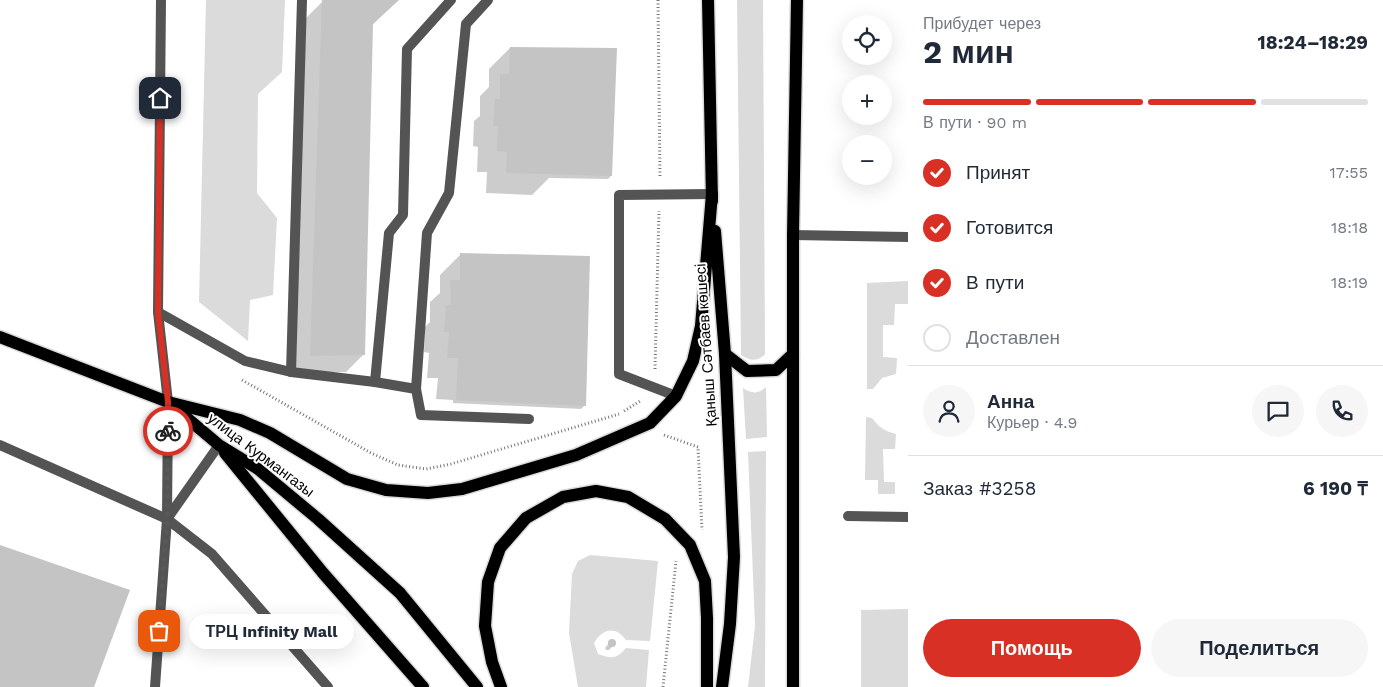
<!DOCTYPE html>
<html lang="ru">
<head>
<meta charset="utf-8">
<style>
  body { margin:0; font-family:"Work Sans",sans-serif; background:#f6f6f7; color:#1f2937; height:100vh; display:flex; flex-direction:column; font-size:19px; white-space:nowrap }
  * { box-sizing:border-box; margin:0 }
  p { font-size:16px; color:#747a83 }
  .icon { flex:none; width:28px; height:28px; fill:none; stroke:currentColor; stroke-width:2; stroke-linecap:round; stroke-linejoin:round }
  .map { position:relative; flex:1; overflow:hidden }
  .details { display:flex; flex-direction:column; background:#fff; width:475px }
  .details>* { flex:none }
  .tools { position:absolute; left:842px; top:15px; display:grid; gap:10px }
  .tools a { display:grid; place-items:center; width:50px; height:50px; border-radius:50%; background:#fff; box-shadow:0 5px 20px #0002; font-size:25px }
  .pin { position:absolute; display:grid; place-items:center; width:42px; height:42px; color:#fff; margin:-21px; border-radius:10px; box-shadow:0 2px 8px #0006 }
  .courier { position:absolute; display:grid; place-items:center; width:50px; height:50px; margin:-25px; border:4px solid #d93025; border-radius:50%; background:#fff; color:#222; box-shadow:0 1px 6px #0007 }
  .bubble { position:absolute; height:35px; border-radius:18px; background:#fff; box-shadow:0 5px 20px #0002; font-size:16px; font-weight:700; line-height:35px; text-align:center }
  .overview em { font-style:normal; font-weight:700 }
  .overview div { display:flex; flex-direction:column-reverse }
  .overview { display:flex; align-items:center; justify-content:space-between; height:85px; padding:0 15px }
  h1 { font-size:32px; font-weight:700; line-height:38px }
  .bar { display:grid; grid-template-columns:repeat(4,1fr); gap:8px 5px; align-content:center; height:60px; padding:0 15px }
  .bar i { height:6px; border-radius:4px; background:#e0e1e3 }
  .bar .current { background:#d93025 }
  .bar p { grid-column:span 4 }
  .line { display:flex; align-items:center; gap:12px; padding:0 15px; border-top:1px solid #e0e1e3 }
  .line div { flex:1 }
  .round { display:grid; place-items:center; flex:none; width:52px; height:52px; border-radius:26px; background:#f6f6f7 }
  ol { padding:0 15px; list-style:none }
  li { display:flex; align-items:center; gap:15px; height:55px }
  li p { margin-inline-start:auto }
  li .icon { padding:5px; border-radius:50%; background:#d93025; color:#fff; stroke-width:4 }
  li:last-child { color:#747a83 }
  li i { width:28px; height:28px; border:2px solid #e0e1e3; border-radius:50% }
  .cta { display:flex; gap:10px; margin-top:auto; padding:10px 15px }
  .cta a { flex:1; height:58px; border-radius:30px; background:#d93025; color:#fff; font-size:20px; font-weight:700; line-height:58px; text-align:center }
  .cta a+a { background:#f6f6f7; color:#1f2937 }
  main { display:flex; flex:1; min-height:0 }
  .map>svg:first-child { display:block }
</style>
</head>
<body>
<main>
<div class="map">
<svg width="908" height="687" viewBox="0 0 908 687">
  <rect width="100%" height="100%" fill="#fff"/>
  <!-- green -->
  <g fill="#dbdbdb">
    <polygon points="206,0 285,0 282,72 258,94 257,193 277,218 273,295 250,300 248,341 199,302"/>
    <path d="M737 0H763L765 354C757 362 750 361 741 355Z"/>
    <polygon points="908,281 908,304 895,304 894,325 883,325 883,357 897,358 896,374 882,378 873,389 867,389 867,283"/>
    <path d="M766 387 767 437 746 439 743 388C752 394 758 394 766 387Z"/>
    <path d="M866 417 872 418C879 427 884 431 896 434L895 449H883L884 482H895V494H878V480H865Z"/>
    <polygon points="766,451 765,687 748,687 755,626 748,452"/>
    <path d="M590 555 658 561 650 641 626 640C615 625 602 629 594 643L598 654C611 659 617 659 626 648L649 650 646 687H578L569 633 572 574 578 561Z"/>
    <polygon points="908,609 908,687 861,687 861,610"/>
  </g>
  <!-- shadow -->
  <g fill="#0003">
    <polygon points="324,0 398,0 372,25 363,355 346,372 293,373 305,19"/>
    <polygon points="510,48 611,176 608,179 549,178 532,195 486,193 487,172 477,172 478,147 473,146 474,121 480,116 480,96 489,87 489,69"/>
    <polygon points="461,254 585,405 581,409 453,403 453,400 436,399 438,378 427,378 429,353 424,352 425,327 430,322 430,302 440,293 440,275"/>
    <polygon points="611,641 615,644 609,650 606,650 605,648"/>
  </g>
  <!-- building -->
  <g fill="#c4c4c4">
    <polygon points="322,0 399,0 373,24 365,355 310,356"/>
    <polygon points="510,47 617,48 612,176 506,173 507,152 497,151 498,126 493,126 495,99 500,99 500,74 509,74"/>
    <polygon points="460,253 590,256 586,406 456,400 458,358 447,358 449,332 444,332 446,305 451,305 450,280 460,280"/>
    <polygon points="0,545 130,590 94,687 0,687"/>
    <circle cx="612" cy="643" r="4"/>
  </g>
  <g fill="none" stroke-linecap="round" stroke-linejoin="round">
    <!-- primary casing -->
    <g stroke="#dbdbdb" stroke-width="15">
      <g id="primary">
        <polyline points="708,0 712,201"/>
        <polyline points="715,231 725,354 734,557 730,624 722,687"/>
        <polyline points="0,337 168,402 219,445 258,469 318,519 400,593 477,687"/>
        <polyline points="725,354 747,371 776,370 793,354"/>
        <polyline points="168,402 240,420 270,433 347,479 386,490 428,493 462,489 576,455 650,423 676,396 693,361 701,326 712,194"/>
        <polyline points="225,453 323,573 423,687"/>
        <polyline points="501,687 492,662 485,626 488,582 500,548 526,518 563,497 596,491 628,497 665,519 690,545 705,581 707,618 707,687"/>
        <polyline points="793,687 793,235 797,0"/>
      </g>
    </g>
    <!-- path -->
    <g stroke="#767676" stroke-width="3" stroke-dasharray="1 2.5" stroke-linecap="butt">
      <polyline points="658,0 660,177"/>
      <polyline points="655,369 659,211"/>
      <polyline points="242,380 371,453 398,465 426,469 451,464 619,414"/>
      <polyline points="624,411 642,400"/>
      <polyline points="664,435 698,447 702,530"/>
      <polyline points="663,687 676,561"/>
    </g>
    <!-- lane -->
    <g stroke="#545454" stroke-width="10">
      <polyline points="793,235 908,237"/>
      <polyline points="158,312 245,361 291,372 375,382 416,389 421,415 529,419"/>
      <polyline points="291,372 302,0"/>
      <polyline points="375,382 389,233 403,215 407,49 451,0"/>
      <polyline points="416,389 427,233 449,193 466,24 488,0"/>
      <polyline points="676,396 619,374 619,195 712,194"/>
      <polyline points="0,445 167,519 212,554 328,687"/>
      <polyline points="848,516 908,517"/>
      <polyline points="167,519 219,445"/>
      <polyline points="155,687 167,519 168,402"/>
    </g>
    <!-- street -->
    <polyline stroke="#545454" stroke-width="10" points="161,0 158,312 168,402"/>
    <!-- primary -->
    <use href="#primary" stroke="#000" stroke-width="12"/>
  </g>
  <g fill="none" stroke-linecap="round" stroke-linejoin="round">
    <!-- done -->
    <polyline stroke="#595959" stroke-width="5" stroke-dasharray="0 9" points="159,631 167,520 168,431"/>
    <!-- route -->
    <polyline stroke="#d93025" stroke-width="6" points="160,98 158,312 168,402 168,431"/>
  </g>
  <g text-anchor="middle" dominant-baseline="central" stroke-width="4" stroke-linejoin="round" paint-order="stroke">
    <!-- street labels -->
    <g font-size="15" fill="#000" stroke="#fff">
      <text transform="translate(706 345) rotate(-94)">Қаныш Сәтбаев көшесі</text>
      <text transform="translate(261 455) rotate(37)">улица Курмангазы</text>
    </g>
  </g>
</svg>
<div class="tools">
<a><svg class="icon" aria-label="locate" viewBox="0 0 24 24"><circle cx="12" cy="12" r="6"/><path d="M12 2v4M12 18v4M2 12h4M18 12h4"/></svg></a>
<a>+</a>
<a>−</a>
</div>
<div class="pin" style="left:159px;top:631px;background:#ea580c"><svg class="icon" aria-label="bag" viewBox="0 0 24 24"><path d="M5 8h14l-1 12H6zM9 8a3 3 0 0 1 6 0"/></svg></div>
<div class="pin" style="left:160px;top:98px;background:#1f2937"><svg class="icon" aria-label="home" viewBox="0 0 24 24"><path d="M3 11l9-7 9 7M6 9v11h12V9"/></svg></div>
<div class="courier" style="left:168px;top:431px"><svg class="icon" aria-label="bike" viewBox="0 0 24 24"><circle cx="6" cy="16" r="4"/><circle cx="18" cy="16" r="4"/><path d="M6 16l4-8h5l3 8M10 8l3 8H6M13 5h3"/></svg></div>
<div class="bubble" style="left:189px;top:614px;width:165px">ТРЦ Infinity Mall</div>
</div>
<section class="details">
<div class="overview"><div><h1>2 мин</h1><p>Прибудет через</p></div><em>18:24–18:29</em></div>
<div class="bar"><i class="current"></i><i class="current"></i><i class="current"></i><i></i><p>В пути · 90 m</p></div>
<ol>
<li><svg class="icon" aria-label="check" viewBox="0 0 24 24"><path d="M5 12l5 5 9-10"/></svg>Принят<p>17:55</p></li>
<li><svg class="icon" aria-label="check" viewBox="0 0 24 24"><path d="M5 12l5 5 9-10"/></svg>Готовится<p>18:18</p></li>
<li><svg class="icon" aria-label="check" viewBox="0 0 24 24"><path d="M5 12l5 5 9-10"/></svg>В пути<p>18:19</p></li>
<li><i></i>Доставлен</li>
</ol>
<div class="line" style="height:90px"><a class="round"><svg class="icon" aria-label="person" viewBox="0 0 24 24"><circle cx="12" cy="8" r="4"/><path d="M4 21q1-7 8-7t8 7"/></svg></a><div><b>Анна</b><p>Курьер · 4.9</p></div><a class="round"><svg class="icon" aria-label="chat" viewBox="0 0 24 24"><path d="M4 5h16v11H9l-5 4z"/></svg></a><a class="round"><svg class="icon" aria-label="phone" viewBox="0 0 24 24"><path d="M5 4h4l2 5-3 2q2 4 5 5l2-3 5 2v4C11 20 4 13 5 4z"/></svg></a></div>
<div class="line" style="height:65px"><div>Заказ #3258</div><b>6 190 ₸</b></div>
<div class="cta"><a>Помощь</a><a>Поделиться</a></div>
</section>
</main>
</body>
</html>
